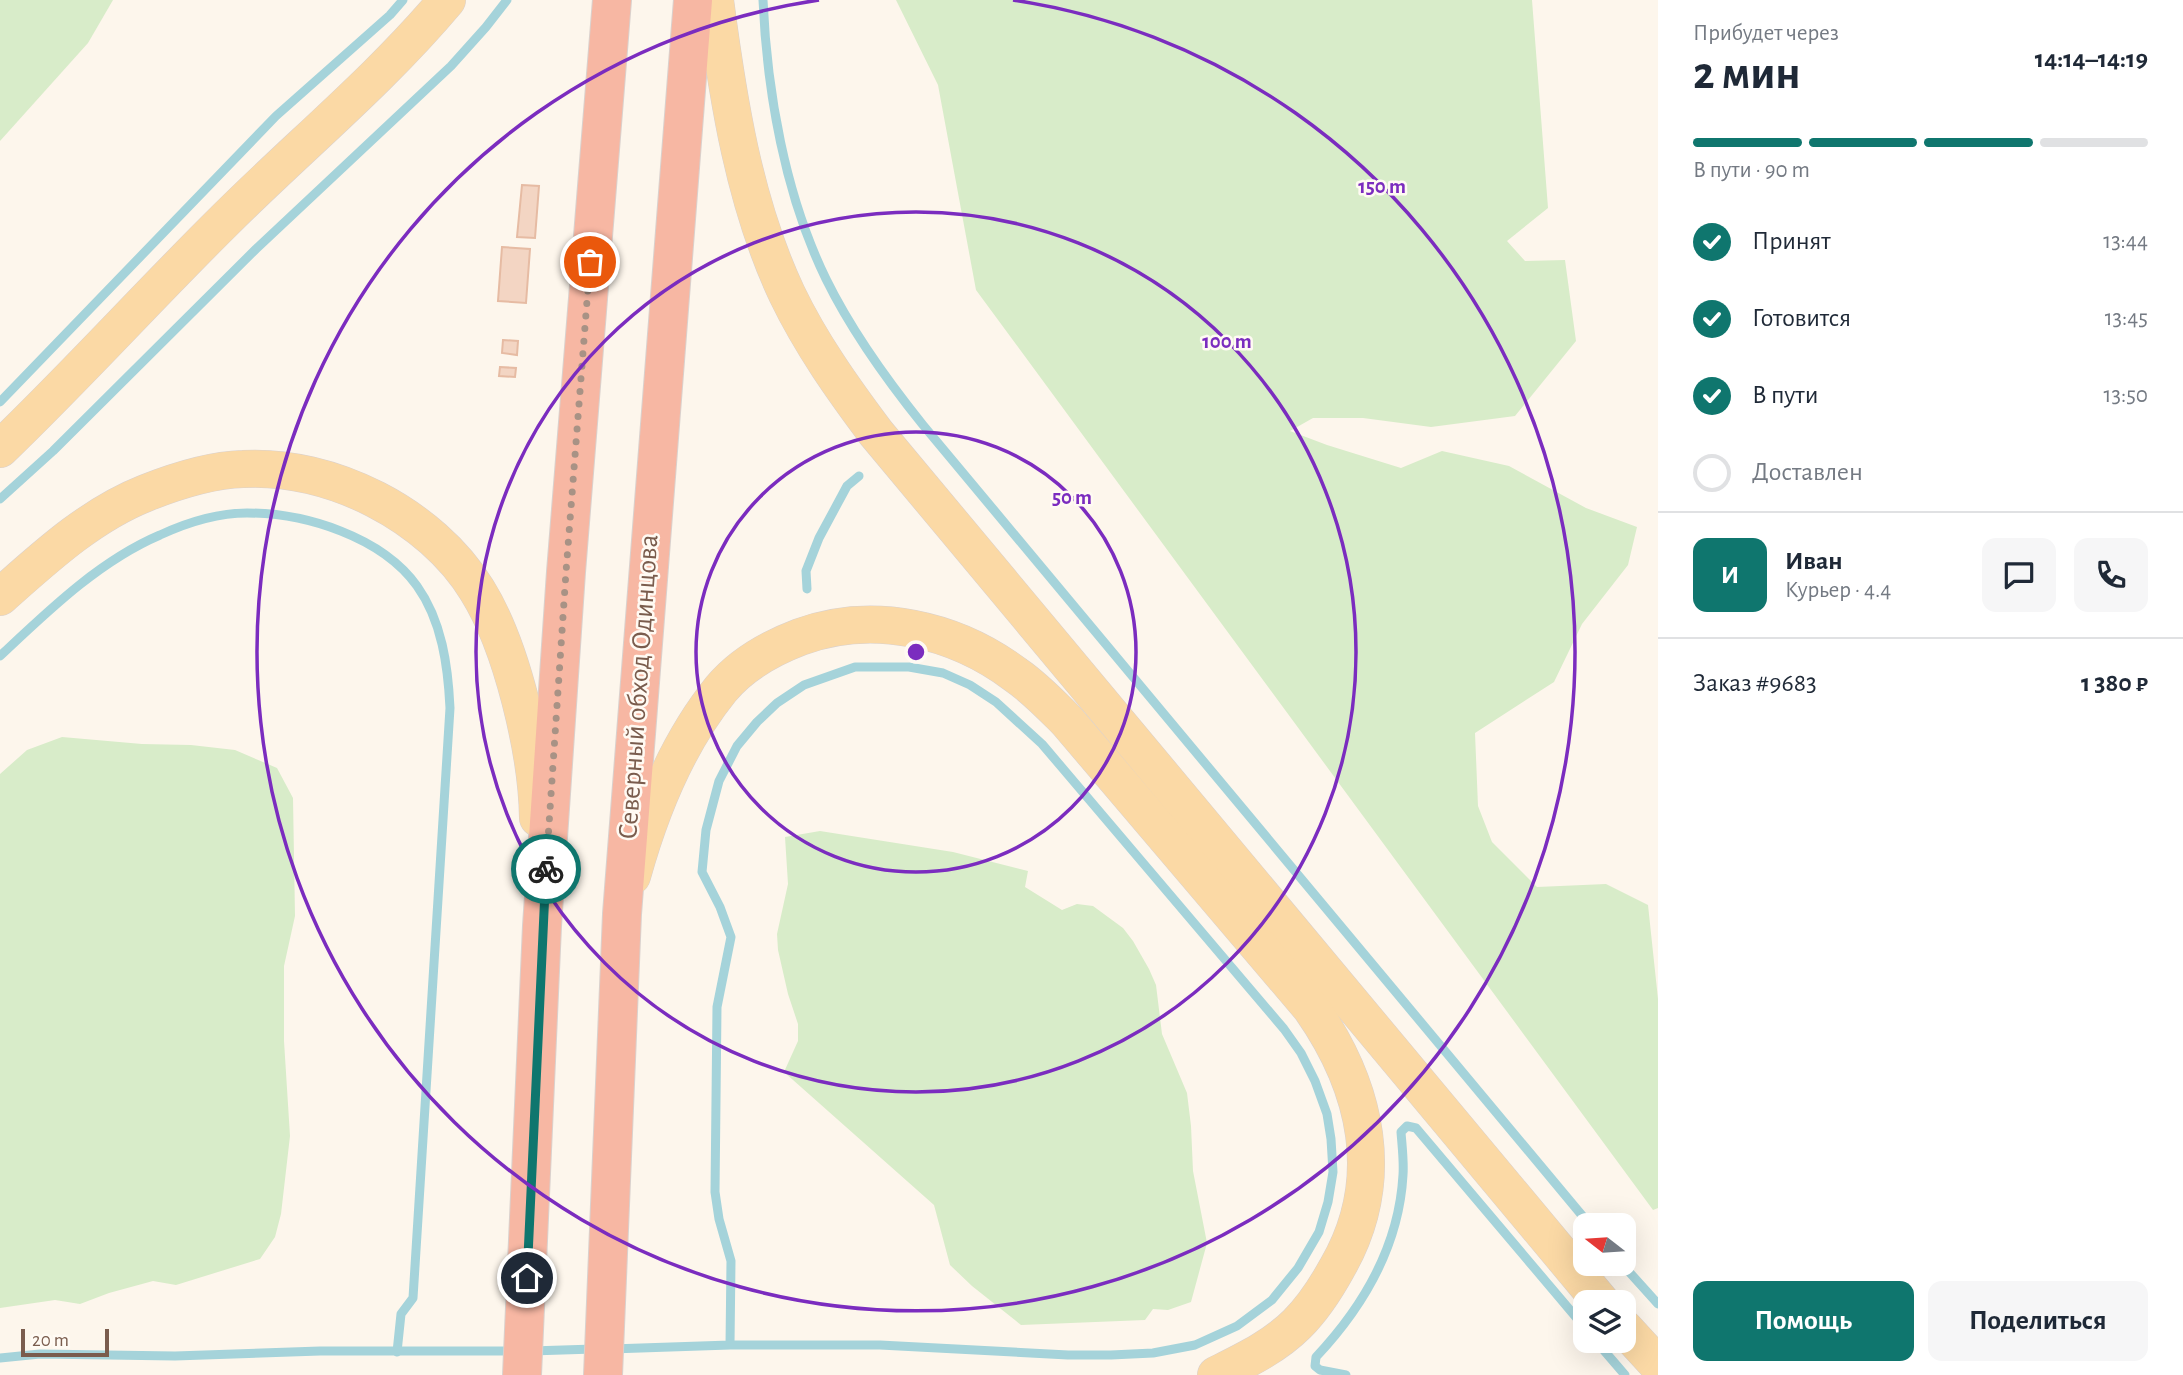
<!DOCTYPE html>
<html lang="ru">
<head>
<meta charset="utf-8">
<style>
  body { margin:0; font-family:"Alegreya Sans",sans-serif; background:#f6f6f7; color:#1f2937; height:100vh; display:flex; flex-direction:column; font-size:26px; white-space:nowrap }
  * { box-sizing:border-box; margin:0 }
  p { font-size:23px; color:#747a83 }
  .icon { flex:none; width:38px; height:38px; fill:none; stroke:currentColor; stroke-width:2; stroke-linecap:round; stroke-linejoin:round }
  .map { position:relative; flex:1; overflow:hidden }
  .side { display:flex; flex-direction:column; background:#fff; width:525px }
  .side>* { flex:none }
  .needle { width:46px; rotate:287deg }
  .fabs { position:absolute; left:1573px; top:1213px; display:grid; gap:14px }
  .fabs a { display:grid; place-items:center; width:63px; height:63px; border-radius:14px; background:#fff; box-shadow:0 7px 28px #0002; font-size:35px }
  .scale { position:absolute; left:21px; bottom:18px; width:88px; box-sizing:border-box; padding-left:7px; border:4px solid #7a5c4d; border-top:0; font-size:19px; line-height:24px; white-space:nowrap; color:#7a5c4d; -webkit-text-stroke:5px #fffaf3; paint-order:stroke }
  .pin { position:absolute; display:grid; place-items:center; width:60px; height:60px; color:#fff; margin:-30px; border:4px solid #fff; border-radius:50%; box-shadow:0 2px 7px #0007 }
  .courier { position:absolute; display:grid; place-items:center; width:70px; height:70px; margin:-35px; border:5px solid #0f766e; border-radius:50%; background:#fff; color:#222; box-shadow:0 2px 9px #0007 }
  .overview em { font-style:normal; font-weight:700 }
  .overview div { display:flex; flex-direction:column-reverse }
  .overview { display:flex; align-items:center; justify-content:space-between; height:119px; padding:0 35px }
  h1 { font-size:46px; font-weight:700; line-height:52px }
  .bar { display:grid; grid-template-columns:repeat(4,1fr); gap:10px 7px; align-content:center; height:84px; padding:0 35px }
  .bar i { height:9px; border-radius:5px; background:#e0e1e3 }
  .bar .current { background:#0f766e }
  .bar p { grid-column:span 4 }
  .line { display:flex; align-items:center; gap:18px; padding:0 35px; border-top:2px solid #e0e1e3 }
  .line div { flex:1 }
  .round { display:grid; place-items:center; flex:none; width:74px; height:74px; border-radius:14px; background:#f6f6f7 }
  ol { padding:0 35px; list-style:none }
  li { display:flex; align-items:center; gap:21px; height:77px }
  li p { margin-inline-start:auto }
  li .icon { padding:7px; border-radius:50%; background:#0f766e; color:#fff; stroke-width:4 }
  li:last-child { color:#747a83 }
  li i { width:38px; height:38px; border:4px solid #e0e1e3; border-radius:50% }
  .cta { display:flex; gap:14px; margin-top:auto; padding:14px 35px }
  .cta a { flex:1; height:80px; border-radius:14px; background:#0f766e; color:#fff; font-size:28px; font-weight:700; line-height:80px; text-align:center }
  .cta a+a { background:#f6f6f7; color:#1f2937 }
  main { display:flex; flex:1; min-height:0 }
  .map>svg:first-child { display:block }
</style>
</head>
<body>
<main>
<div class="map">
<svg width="1658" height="1375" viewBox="0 0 1658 1375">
  <rect width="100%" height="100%" fill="#fdf6ec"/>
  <!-- green -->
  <g fill="#d8ecc9">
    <polygon points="0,0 113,0 88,43 0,141"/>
    <polygon points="896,0 1532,0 1548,208 1507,241 1525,261 1565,260 1576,341 1515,416 1431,427 1363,418 1313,418 1290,431 1327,445 1401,468 1442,451 1509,466 1586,508 1637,527 1628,565 1582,624 1554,682 1475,733 1478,806 1492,842 1537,887 1606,884 1648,905 1658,999 1658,1208 1653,1210 976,290 938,85"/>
    <polygon points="62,737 142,744 191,745 235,750 277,768 293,798 295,916 284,966 284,1041 290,1136 281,1214 275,1237 260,1259 176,1285 153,1281 109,1293 80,1304 55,1300 0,1308 0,774 27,750"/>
    <polygon points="820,831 953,852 1028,871 1025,887 1062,910 1077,904 1093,906 1123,928 1133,941 1149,969 1156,985 1162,1034 1187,1093 1191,1126 1193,1171 1207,1243 1191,1302 1168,1310 1153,1309 1145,1320 1021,1325 972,1286 950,1265 934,1205 784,1072 798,1041 798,1024 788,994 778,950 777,934 788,884 785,837"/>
  </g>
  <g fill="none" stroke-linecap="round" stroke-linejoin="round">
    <!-- stream -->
    <g stroke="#a5d3da" stroke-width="9">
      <path d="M763 0C767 92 785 195 826 279 852 332 886 379 923 425L1590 1225"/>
      <polyline points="0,402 276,116 390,15 403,0"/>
      <polyline points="0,499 53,451 256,249 451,66 486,27 507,0"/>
      <polyline points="807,589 806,571 819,538 847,486 859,476"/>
      <path d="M0 656C48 611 99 561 160 535 186 523 218 513 247 513 306 513 382 537 417 586 442 621 448 666 450 708L413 1298 401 1314 397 1352"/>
      <polyline points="1622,1264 1658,1304"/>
      <polyline points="1595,1340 1625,1375"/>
      <polyline points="611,1349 730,1345 880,1345 1068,1355 1111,1355 1153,1353 1195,1345 1237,1326 1272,1300 1298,1268 1319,1232 1328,1202 1333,1172 1331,1139 1327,1114 1315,1081 1301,1053 1284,1029 1042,744 996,702 970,685 943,673 909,667 855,667 804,685 777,703 757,722 737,746 719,781 706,830 702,872 720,907 731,937 717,1007 715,1192 719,1219 731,1261 730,1345"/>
      <polyline points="531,1351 594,1349"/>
      <polyline points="0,1358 40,1354 175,1356 320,1351 513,1351"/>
      <path d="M1346 1375 1320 1370 1315 1366 1316 1357C1363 1307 1399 1246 1403 1175 1404 1161 1402 1146 1401 1132L1407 1126 1416 1128 1586 1329"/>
    </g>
  </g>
  <!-- building -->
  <g fill="#f3d5c3" stroke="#e6bba3" stroke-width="2">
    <polygon points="522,185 539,186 535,238 517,237"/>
    <polygon points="502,247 530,249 526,303 498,301"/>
    <polygon points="503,340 518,341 517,355 502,353"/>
    <polygon points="500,367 516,368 515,377 499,376"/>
  </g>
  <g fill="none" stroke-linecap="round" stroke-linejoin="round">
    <!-- major casing -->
    <g stroke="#dad1cd" stroke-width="38">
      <g id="major">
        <path d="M715 0C728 99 744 203 787 294 811 344 843 389 876 433L1601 1302"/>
        <path d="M0 449C77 375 148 296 224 221 298 147 379 81 447 0"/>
        <path d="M0 597C44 558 90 515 146 493 176 481 210 470 243 469 331 464 431 515 477 590 512 646 537 752 538 818"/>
        <path d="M632 876C650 811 678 742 721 689 741 665 771 648 800 637 873 610 955 629 1016 675 1035 688 1051 705 1067 721L1311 1008C1367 1088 1388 1180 1337 1268 1326 1288 1313 1308 1297 1324 1274 1347 1244 1361 1216 1375"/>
        <polyline points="1624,1328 1658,1365"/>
      </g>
    </g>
    <!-- highway casing -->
    <g stroke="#dad1cd" stroke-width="40">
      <g id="highway">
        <polyline points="522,1375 542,926 566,572 612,0"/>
        <polyline points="603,1375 622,914 693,0"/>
      </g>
    </g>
    <!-- major -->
    <use href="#major" stroke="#fbd9a5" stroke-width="37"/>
    <!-- highway -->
    <use href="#highway" stroke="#f7b7a3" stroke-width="38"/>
  </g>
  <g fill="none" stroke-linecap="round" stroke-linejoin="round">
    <!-- done -->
    <polyline stroke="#a89285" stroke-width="7" stroke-dasharray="0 12.6" points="546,869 566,572 590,262"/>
    <!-- route -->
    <polyline stroke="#0f766e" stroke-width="9" points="527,1278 546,869"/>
  </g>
  <!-- distance rings -->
  <g fill="none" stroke="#7b2cbf" stroke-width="3.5">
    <circle cx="916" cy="652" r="220"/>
    <circle cx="916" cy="652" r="440"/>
    <path d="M1013 0A659 659 0 1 1 819 0"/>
  </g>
  <g text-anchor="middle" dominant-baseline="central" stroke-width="5" stroke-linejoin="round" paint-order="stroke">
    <!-- street labels -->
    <g font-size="28" fill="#7a5c4d" stroke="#fffaf3">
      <text transform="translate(639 687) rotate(-86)">Северный обход Одинцова</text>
    </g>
  </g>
  <circle cx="916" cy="652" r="10" fill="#7b2cbf" stroke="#fffaf3" stroke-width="3.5"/>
  <g font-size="21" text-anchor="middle" font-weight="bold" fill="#7b2cbf" stroke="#fffaf3" stroke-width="5" stroke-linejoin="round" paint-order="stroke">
    <text x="1382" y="193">150 m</text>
    <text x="1227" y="348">100 m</text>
    <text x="1072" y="504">50 m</text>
  </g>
</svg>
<div class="fabs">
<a><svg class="needle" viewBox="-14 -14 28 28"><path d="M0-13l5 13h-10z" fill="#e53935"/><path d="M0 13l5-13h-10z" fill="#747a83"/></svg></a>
<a><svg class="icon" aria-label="layers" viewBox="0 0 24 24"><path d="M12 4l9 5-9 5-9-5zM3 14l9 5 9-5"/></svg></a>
</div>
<div class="scale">20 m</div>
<div class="pin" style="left:590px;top:262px;background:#ea580c"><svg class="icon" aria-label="bag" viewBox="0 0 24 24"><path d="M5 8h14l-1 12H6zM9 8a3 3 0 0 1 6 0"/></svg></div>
<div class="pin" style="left:527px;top:1278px;background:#1f2937"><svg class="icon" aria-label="home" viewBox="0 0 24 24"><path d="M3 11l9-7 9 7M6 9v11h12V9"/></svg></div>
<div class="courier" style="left:546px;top:869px"><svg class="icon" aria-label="bike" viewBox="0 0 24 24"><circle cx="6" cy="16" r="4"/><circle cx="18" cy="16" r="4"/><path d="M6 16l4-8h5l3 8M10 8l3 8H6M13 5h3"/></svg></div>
</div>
<section class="side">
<div class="overview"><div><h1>2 мин</h1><p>Прибудет через</p></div><em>14:14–14:19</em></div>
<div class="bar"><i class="current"></i><i class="current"></i><i class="current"></i><i></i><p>В пути · 90 m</p></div>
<ol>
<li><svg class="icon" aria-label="check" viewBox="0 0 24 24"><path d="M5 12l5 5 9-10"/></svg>Принят<p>13:44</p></li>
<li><svg class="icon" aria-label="check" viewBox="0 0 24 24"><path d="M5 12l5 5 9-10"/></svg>Готовится<p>13:45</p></li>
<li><svg class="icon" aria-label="check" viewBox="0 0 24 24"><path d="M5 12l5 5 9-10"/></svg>В пути<p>13:50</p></li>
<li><i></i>Доставлен</li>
</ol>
<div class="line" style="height:126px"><b class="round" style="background:#0f766e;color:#fff">И</b><div><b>Иван</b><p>Курьер · 4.4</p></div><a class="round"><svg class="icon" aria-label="chat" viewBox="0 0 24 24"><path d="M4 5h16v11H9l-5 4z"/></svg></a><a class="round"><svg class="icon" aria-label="phone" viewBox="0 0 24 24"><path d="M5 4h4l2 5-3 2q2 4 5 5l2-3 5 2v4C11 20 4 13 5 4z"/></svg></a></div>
<div class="line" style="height:91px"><div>Заказ #9683</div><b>1 380 ₽</b></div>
<div class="cta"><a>Помощь</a><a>Поделиться</a></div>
</section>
</main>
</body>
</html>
